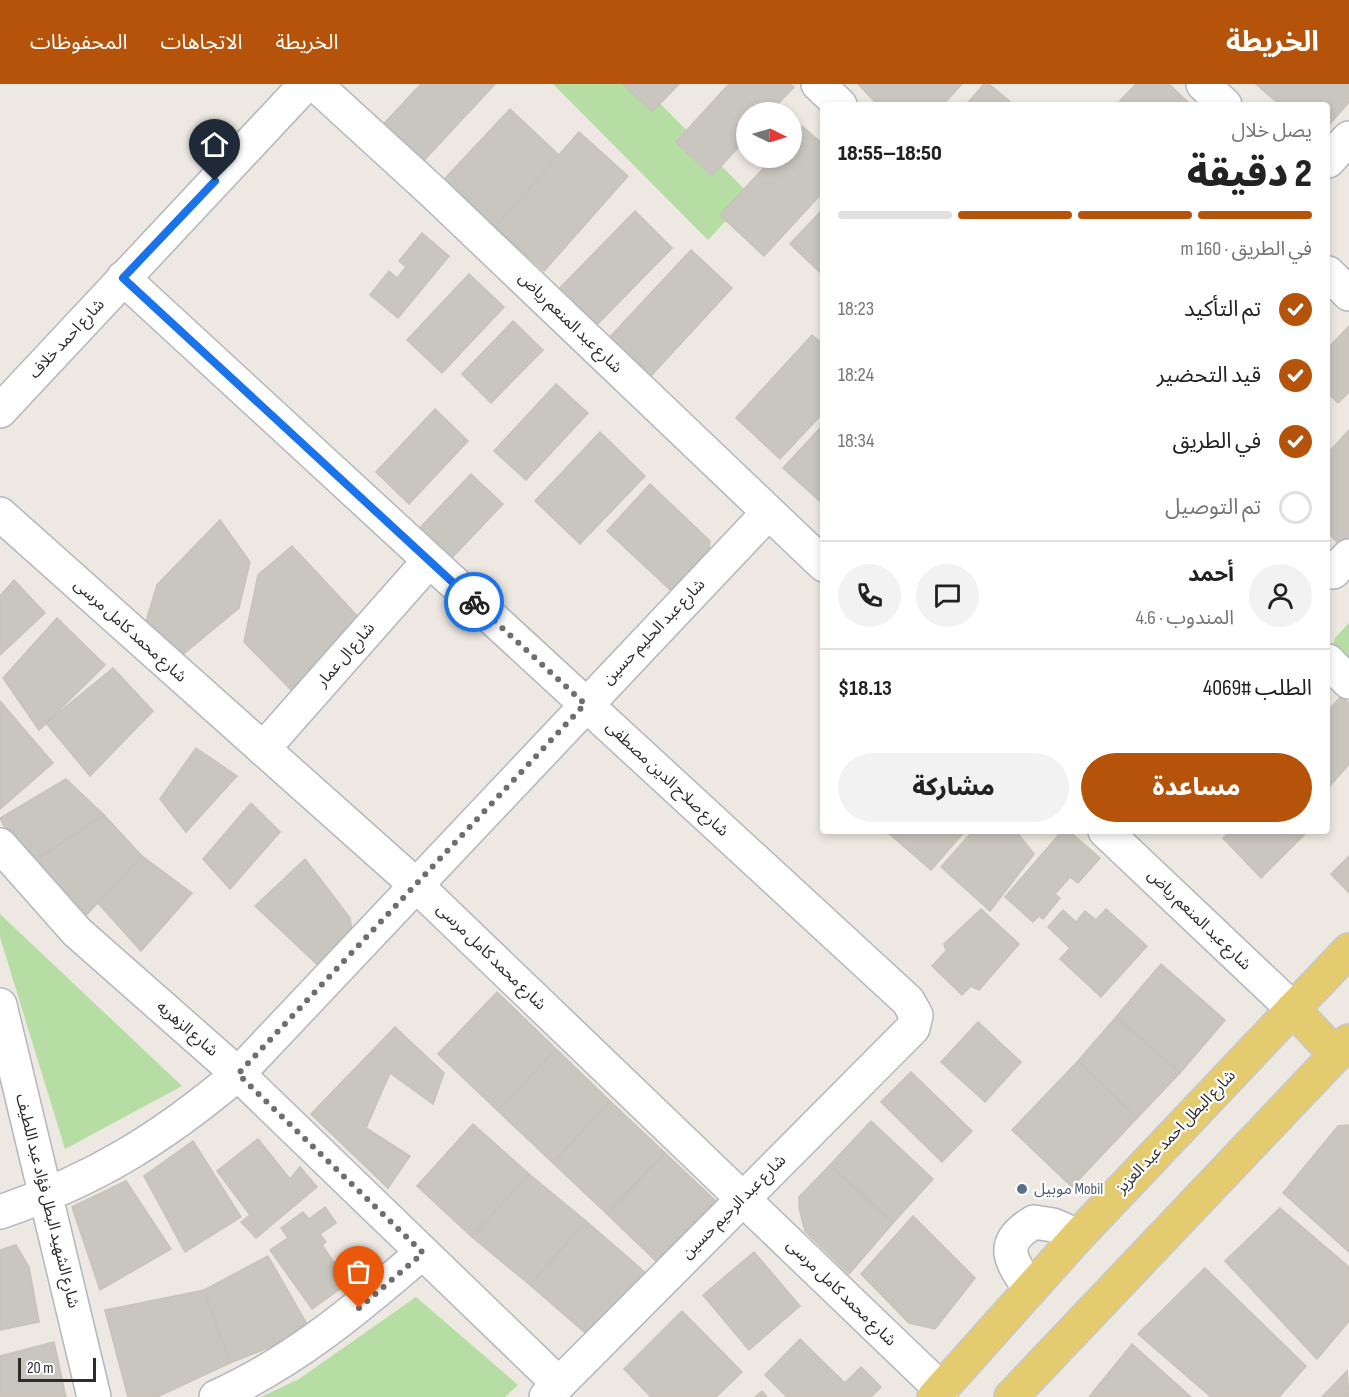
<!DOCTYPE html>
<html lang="ar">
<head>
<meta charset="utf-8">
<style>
  body { margin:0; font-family:"Sofia Sans Condensed","Noto Sans Arabic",sans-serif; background:#f2f2f2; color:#222; direction:rtl; height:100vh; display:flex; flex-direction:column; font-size:22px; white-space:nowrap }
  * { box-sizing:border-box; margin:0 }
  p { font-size:20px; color:#767676 }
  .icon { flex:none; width:33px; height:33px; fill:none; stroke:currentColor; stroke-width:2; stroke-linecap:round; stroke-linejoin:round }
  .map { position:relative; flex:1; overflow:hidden; direction:ltr }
  .details { position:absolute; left:820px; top:18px; width:510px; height:732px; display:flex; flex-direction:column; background:#fff; border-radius:6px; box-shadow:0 3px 9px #0003; direction:rtl }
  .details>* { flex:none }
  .needle { width:39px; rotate:95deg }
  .fabs { position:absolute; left:736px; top:18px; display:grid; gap:12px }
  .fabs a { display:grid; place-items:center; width:66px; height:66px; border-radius:50%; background:#fff; box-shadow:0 3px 9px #0003; font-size:30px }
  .scale { position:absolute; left:18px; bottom:15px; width:78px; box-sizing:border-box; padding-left:6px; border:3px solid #2d2d2d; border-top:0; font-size:16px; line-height:21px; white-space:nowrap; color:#2d2d2d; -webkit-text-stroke:4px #fff; paint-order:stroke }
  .pin { position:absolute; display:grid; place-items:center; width:51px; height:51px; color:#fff; margin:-62px -26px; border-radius:50% 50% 50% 0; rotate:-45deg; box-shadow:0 0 6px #0007 }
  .pin .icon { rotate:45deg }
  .courier { position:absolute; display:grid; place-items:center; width:60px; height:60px; margin:-30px; border:4px solid #1a73e8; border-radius:50%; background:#fff; color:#222; box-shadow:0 2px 8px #0007 }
  .headline em { font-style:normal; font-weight:800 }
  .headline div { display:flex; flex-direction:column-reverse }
  .headline { display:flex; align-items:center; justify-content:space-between; height:102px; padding:0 18px }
  h1 { font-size:39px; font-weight:800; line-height:45px }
  .bar { display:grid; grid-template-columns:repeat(4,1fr); gap:9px 6px; align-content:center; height:72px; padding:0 18px }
  .bar i { height:8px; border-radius:4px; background:#e0e0e0 }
  .bar .selected { background:#b45309 }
  .bar p { grid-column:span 4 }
  .line { display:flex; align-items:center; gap:15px; padding:0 18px; border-top:2px solid #e0e0e0 }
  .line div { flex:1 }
  .round { display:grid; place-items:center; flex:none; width:63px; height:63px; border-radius:32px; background:#f2f2f2 }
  ol { padding:0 18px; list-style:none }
  li { display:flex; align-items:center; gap:18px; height:66px }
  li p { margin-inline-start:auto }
  li .icon { padding:6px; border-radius:50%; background:#b45309; color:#fff; stroke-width:4 }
  li:last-child { color:#767676 }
  li i { width:33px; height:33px; border:3px solid #e0e0e0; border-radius:50% }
  .primary-button { display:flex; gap:12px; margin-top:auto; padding:12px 18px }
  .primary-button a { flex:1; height:69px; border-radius:36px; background:#b45309; color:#fff; font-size:24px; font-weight:800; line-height:69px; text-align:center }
  .primary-button a+a { background:#f2f2f2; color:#222 }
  header { display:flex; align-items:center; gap:36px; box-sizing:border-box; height:84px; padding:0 30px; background:#b45309; color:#fff }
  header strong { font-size:28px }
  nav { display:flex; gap:33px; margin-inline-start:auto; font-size:21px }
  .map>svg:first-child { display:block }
</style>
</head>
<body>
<header>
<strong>الخريطة</strong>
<nav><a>الخريطة</a><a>الاتجاهات</a><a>المحفوظات</a></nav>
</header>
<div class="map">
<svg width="1349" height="1313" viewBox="0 0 1349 1313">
  <rect width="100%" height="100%" fill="#ede8e1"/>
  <!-- green -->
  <g fill="#b6dda3">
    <polygon points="553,0 641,0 750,111 708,156"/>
    <polygon points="1349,539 1349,590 1332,566 1335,554"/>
    <polygon points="0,830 182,1002 65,1065 0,853"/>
    <polygon points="416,1213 518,1301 505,1313 261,1313 299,1295"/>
  </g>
  <!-- building -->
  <g fill="#c9c6bf" stroke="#c8c3ba" stroke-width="1.5">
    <polygon points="421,0 495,0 417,84 377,47"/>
    <polygon points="623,0 679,0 652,28"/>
    <polygon points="729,0 790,0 794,3 770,28 747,28 747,54 712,92 676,58"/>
    <polygon points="858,0 962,0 943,21 878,21"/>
    <polygon points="984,0 989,0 1014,21 966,21"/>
    <polygon points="1136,0 1169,0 1191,21 1116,21"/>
    <polygon points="1256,0 1349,0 1349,18 1328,42 1328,21 1280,21"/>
    <polygon points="510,25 560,72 485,154 435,105"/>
    <polygon points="802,42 824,61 824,107 764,172 720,131 773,74 792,74 792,53"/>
    <polygon points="579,48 628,92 544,187 495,143"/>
    <polygon points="824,124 824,192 790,160"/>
    <polygon points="635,127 672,164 589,249 552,212"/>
    <polygon points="422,149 449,172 398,234 370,211 389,187 397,194 406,183 399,177"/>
    <polygon points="691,166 732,204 650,293 608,255"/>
    <polygon points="469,190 504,223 442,289 407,256"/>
    <polygon points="513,237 543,266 491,319 462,290"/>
    <polygon points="1349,242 1349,308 1338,319 1328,309 1328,264"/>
    <polygon points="812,251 824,261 824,328 780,375 736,334"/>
    <polygon points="556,300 588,329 526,396 494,367"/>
    <polygon points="435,325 468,357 409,420 376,388"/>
    <polygon points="824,340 824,421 783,384"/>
    <polygon points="1349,346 1349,466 1347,468 1328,449 1328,369"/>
    <polygon points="600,348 645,392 580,460 535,417"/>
    <polygon points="471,390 503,420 448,478 416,448"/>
    <polygon points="650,400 710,457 707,488 681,516 607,447"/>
    <polygon points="220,436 250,478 239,524 176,576 144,544 157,501"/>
    <polygon points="292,462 363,538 297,612 244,558 258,491"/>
    <polygon points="14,496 45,529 0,571 0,512"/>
    <polygon points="57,534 105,581 39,646 3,594"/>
    <polygon points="113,584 153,627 90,692 46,639"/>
    <polygon points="1341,612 1349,619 1349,680 1328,704 1328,627"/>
    <polygon points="0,617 53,679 0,725"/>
    <polygon points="196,664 237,692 186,748 160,715"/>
    <polygon points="66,695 104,731 25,783 0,734"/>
    <polygon points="251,719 280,748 230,805 203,775"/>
    <polygon points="104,731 142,772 73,845 25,783"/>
    <polygon points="886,747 965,747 931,786"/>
    <polygon points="973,747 1016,747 1034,770 990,827 941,783"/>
    <polygon points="1062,747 1069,747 1100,774 1078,799 1070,793 1055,810 1060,814 1043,835 1039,832 1033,838 1005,813"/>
    <polygon points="1231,747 1308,747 1261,794 1223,754"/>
    <polygon points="142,772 192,809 141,867 98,819"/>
    <polygon points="1349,772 1349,809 1331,790"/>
    <polygon points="305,775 350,834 353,854 323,886 255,822"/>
    <polygon points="981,825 1019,860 979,906 971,902 962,911 932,882 946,867 944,860"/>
    <polygon points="1106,825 1147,862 1101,913 1060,875 1070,864 1048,843 1063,826 1076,838 1085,827 1096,836"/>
    <polygon points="1161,880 1225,936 1180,989 1116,933"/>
    <polygon points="497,908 556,965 498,1027 438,970"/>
    <polygon points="1116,933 1180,989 1137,1034 1078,977"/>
    <polygon points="978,938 1021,978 985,1018 941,978"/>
    <polygon points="395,943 444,989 433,1020 390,989 366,1044 410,1072 388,1104 311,1030"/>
    <polygon points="556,965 610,1017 553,1079 498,1027"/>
    <polygon points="1078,977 1137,1034 1072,1103 1012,1046"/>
    <polygon points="911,988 972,1047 942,1078 881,1018"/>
    <polygon points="610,1017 665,1069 607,1130 553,1079"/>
    <polygon points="871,1037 933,1095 893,1139 830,1081"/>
    <polygon points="473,1040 529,1090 472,1153 417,1102"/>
    <polygon points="1349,1041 1349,1168 1283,1109 1338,1042"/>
    <polygon points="258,1055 290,1095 300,1083 317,1103 256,1154 241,1138 250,1131 217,1087"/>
    <polygon points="193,1057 241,1133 185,1168 144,1092"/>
    <polygon points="665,1069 719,1120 661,1182 607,1130"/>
    <polygon points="830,1081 893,1139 849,1190 805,1147 799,1124 799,1113"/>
    <polygon points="529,1090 586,1137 530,1201 472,1153"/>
    <polygon points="126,1097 171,1165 100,1206 72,1123"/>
    <polygon points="325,1123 336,1139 320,1150 326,1158 322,1161 348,1199 312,1225 270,1166 288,1154 281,1144 303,1128 309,1135"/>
    <polygon points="1280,1124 1349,1183 1349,1237 1317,1275 1225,1177"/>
    <polygon points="913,1132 975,1194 935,1245 909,1239 861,1190"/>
    <polygon points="586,1137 647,1190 591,1254 530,1201"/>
    <polygon points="16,1161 29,1183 39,1238 0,1246 0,1166"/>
    <polygon points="754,1168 800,1222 749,1266 703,1211"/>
    <polygon points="268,1172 311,1247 230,1279 204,1206"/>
    <polygon points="1205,1184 1306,1282 1279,1313 1211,1313 1138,1250"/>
    <polygon points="204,1206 230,1279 157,1313 128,1313 105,1226"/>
    <polygon points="682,1227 742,1288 716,1313 651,1313 624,1285"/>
    <polygon points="800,1255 845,1299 861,1283 881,1303 871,1313 787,1313 765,1291"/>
    <polygon points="54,1258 66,1313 0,1313 0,1272"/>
    <polygon points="1132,1260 1191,1313 1089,1313"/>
    <polygon points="1347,1287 1349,1313 1322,1313"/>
    <polygon points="762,1307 767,1313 755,1313"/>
  </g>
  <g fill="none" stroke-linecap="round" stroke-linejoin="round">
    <!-- minor casing -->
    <g stroke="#b4b6bf" stroke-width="36">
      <g id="minor">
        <polyline points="315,0 433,108 824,481"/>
        <polyline points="818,0 840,21"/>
        <polyline points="1203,0 1225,21"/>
        <polyline points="1328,77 1349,54"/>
        <polyline points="1328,189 1349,210"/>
        <polyline points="123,194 908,917 916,931 913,944 546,1313"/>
        <polyline points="0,327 306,0"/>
        <polyline points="0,430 417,802 942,1306"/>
        <polyline points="1333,488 1349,472"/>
        <polyline points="1328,577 1349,598"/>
        <polyline points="263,665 429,477"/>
        <polyline points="1105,747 1293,925"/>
        <polyline points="0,761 77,848 238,990 559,1300"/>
        <polyline points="0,921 94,1313"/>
        <path d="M0 1128C95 1096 162 1054 238 990L768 429"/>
        <path d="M1030 1205C1010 1176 998 1159 1034 1138L1053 1141 1078 1152"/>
        <path d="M216 1313C294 1278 358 1224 422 1169"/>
      </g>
    </g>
    <!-- major casing -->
    <g stroke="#c8c8c8" stroke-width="36">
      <g id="major">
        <polyline points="1293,925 1336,971"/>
        <polyline points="934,1313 1078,1152 1349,866"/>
        <polyline points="1011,1313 1349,957"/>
      </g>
    </g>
    <!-- minor -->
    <use href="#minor" stroke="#fff" stroke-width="33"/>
    <!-- major -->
    <use href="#major" stroke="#e4cb6f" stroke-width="33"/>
  </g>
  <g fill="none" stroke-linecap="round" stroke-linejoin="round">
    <!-- done -->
    <polyline stroke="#706e6c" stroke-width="6" stroke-dasharray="0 10.8" points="359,1224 423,1169 238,990 585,620 474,518"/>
    <!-- route -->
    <polyline stroke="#1a73e8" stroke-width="8" points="215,97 123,194 474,518"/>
  </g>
  <!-- markers -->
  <circle fill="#5c6f8a" stroke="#fff" stroke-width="2" cx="1022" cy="1105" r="6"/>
  <g text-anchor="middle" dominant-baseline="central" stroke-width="4.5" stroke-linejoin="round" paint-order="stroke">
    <!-- street labels -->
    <g font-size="16" fill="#2d2d2d" stroke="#fff">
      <text transform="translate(570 239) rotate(44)">شارع عبد المنعم رياض</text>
      <text transform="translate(67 255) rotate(-47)">شارع احمد خلاف</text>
      <text transform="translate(130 547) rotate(42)">شارع محمد كامل مرسى</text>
      <text transform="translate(654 548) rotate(-46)">شارع عبد الحليم حسين</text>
      <text transform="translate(346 571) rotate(-49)">شارع ال عمار</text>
      <text transform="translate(667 695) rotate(43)">شارع صلاح الدين مصطفى</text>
      <text transform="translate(1199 836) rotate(44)">شارع عبد المنعم رياض</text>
      <text transform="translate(491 873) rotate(44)">شارع محمد كامل مرسى</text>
      <text transform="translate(187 945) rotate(41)">شارع الزهريه</text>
      <text transform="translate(1176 1048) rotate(-46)">شارع البطل احمد عبد العزيز</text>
      <text transform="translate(47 1117) rotate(76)">شارع الشهيد البطل فؤاد عبد اللطيف</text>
      <text transform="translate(734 1123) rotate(-45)">شارع عبد الرحيم حسين</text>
      <text transform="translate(841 1209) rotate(44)">شارع محمد كامل مرسى</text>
    </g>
    <!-- service labels -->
    <g font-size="16" fill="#4e5e75" stroke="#fff" text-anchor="start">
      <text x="1034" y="1105">موبيل Mobil</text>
    </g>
  </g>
</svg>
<div class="fabs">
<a><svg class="needle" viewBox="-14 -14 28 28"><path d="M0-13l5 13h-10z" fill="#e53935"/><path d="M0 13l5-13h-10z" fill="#767676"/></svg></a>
</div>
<div class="scale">20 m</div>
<div class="pin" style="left:359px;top:1224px;background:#ea580c"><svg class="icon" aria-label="bag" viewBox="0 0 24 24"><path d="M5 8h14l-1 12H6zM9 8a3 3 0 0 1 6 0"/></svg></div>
<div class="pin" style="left:215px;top:97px;background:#1f2937"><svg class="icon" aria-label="home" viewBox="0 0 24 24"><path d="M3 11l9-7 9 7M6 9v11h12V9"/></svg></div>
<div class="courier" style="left:474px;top:518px"><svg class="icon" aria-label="bike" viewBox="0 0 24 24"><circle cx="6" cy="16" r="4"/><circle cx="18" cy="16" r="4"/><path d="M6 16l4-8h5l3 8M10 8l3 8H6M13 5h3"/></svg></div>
<section class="details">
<div class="headline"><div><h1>2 دقيقة</h1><p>يصل خلال</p></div><em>18:50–18:55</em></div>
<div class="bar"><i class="selected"></i><i class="selected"></i><i class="selected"></i><i></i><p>في الطريق · 160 m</p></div>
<ol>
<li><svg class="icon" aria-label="check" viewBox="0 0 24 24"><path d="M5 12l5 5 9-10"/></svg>تم التأكيد<p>18:23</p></li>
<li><svg class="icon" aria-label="check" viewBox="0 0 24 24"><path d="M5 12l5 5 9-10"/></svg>قيد التحضير<p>18:24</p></li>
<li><svg class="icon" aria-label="check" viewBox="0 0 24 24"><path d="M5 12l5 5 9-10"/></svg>في الطريق<p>18:34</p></li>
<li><i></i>تم التوصيل</li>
</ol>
<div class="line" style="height:108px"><a class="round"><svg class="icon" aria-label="person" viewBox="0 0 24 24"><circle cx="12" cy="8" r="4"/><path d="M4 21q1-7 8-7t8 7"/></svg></a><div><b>أحمد</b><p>المندوب · 4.6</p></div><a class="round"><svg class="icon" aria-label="chat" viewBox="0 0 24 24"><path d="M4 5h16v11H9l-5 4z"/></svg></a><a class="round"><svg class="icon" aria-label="phone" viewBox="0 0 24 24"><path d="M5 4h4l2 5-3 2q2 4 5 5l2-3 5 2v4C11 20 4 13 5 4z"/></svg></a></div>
<div class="line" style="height:78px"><div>الطلب #4069</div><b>$18.13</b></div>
<div class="primary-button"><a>مساعدة</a><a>مشاركة</a></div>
</section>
</div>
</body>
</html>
